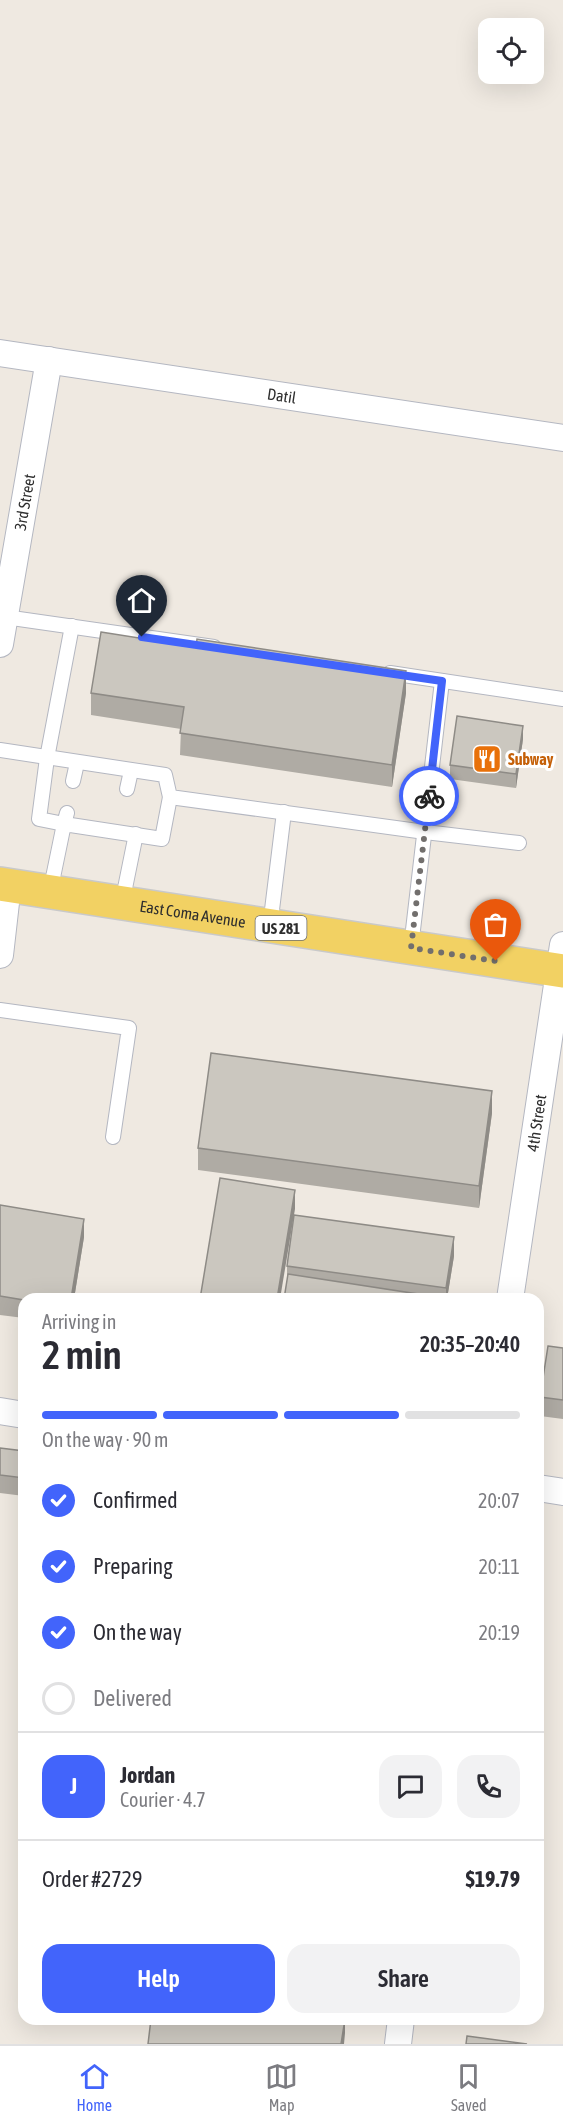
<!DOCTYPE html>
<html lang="en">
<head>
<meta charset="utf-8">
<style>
  body { margin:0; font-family:"Asap Condensed",sans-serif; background:#f2f2f3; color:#2b2b33; height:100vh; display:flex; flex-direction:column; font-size:22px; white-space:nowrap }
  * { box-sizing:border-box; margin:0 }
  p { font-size:20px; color:#7c7c81 }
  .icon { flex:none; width:33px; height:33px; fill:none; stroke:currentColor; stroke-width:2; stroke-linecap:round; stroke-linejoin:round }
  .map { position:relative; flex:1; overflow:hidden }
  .sheet { position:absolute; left:18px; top:1293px; width:526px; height:732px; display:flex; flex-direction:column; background:#fff; border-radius:18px; box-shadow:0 6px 24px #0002 }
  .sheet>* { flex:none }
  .buttons { position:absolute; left:478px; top:18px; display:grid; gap:12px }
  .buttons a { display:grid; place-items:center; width:66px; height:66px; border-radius:12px; background:#fff; box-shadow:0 6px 24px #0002; font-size:30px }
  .pin { position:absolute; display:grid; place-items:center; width:51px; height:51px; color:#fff; margin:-62px -26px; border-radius:50% 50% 50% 0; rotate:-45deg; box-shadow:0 0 6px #0007 }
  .pin .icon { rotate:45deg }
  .courier { position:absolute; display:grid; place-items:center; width:60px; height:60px; margin:-30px; border:4px solid #4264fb; border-radius:50%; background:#fff; color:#222; box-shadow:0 2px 8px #0007 }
  .overview em { font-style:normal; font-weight:600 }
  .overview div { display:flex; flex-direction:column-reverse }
  .overview { display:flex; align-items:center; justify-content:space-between; height:102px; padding:0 24px }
  h1 { font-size:39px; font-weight:600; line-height:45px }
  .bar { display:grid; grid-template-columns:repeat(4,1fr); gap:9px 6px; align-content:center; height:72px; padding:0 24px }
  .bar i { height:8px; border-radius:4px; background:#e1e1e2 }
  .bar .on { background:#4264fb }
  .bar p { grid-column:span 4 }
  .line { display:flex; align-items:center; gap:15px; padding:0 24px; border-top:2px solid #e1e1e2 }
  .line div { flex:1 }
  .round { display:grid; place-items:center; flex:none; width:63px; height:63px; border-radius:18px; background:#f2f2f3 }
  ol { padding:0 24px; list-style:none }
  li { display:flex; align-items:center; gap:18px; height:66px }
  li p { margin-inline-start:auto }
  li .icon { padding:6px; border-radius:50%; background:#4264fb; color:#fff; stroke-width:4 }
  li:last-child { color:#7c7c81 }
  li i { width:33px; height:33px; border:3px solid #e1e1e2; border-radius:50% }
  .cta { display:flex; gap:12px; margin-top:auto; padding:12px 24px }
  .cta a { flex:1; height:69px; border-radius:18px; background:#4264fb; color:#fff; font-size:24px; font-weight:600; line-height:69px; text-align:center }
  .cta a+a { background:#f2f2f3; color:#2b2b33 }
  .tab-bar { display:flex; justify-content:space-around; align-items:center; height:84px; border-top:2px solid #e1e1e2; background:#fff; font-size:16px; color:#7c7c81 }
  .tab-bar a { display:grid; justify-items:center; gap:3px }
  .tab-bar .on { color:#4264fb }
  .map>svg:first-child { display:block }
</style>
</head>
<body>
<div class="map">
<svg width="563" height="2044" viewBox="0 0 563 2044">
  <rect width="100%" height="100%" fill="#efe9e1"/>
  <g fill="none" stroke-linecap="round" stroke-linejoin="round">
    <!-- lane casing -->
    <g stroke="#b4b7c1" stroke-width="16">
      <g id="lane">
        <polyline points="5,617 214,647"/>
        <polyline points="390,673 563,699"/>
        <polyline points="0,750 165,775 170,797 425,832 519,843"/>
        <polyline points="73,781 77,763"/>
        <polyline points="127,789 131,771"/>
        <polyline points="67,813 64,824 39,819 47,758 72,626"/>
        <polyline points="50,892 64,824 162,839 170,797"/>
        <polyline points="122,903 136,834"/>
        <polyline points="270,926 284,812"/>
        <polyline points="411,947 442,681"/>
        <polyline points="0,1010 129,1028 113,1137"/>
      </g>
    </g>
    <!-- street casing -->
    <g stroke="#b4b7c1" stroke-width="28">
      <g id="street">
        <path id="s1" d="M0 353 563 438"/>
        <path id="s2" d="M0 644 49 360"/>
        <polyline points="0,955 8,885"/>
        <path id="s3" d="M510 1299 563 945"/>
        <polyline points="0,1411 24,1415"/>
        <polyline points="538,1488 563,1492"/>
        <polyline points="398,2044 401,2019"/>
      </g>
    </g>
    <!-- primary casing -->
    <g stroke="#c9c9c9" stroke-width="36">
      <g id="primary">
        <path id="s4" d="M0 884 563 971"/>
      </g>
    </g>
    <!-- lane -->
    <use href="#lane" stroke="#fff" stroke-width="14"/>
    <!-- street -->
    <use href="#street" stroke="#fff" stroke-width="26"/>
    <!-- primary -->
    <use href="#primary" stroke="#f2d163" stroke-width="33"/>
  </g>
  <!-- wall -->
  <g fill="#afaba4">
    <polygon points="91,693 406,693 392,787 180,755 181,729 91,715"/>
    <polygon points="523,739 516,788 450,779 450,765"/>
    <polygon points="492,1113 479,1208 198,1170 198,1148"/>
    <polygon points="0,1208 84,1237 74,1299 24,1299 24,1318 0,1315"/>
    <polygon points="454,1256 447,1299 284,1299 287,1280 287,1266"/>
    <polygon points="563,1348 563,1419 540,1416 540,1397"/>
    <polygon points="0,1448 24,1451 24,1496 0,1493"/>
  </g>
  <!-- shaded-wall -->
  <g fill="#8e8b86">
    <polygon points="406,671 406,693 392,787 392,765"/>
    <polygon points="523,726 523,739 516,788 516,774"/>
    <polygon points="492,1091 492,1113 479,1208 479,1186"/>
    <polygon points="295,1190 295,1209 280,1299 277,1299"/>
    <polygon points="84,1219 84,1237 74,1299 71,1299"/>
    <polygon points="454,1237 454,1256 447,1299 446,1299 446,1288"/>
    <polygon points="345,2019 345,2033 344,2044 341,2044"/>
  </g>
  <!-- building -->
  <g fill="#cbc7bf" stroke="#8e8b86" stroke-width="1.5">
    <polygon points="101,632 196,647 197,639 406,671 392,765 180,733 184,707 91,693"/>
    <polygon points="457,716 523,726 516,774 450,765"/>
    <polygon points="211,1053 492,1091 479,1186 198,1148"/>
    <polygon points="220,1178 295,1190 277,1299 200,1299"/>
    <polygon points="0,1205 84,1219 71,1299 24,1299 24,1300 0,1296"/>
    <polygon points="294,1215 454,1237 446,1288 287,1266"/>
    <polygon points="288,1274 444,1298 444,1299 284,1299"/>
    <polygon points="548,1346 563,1348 563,1400 540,1397"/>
    <polygon points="0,1448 24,1451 24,1478 0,1475"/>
    <polygon points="151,2019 345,2019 341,2044 148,2044"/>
    <polygon points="467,2036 527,2044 466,2044"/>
  </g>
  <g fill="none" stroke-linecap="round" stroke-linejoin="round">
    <!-- done -->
    <polyline stroke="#726f6d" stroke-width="6" stroke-dasharray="0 10.8" points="429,796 411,948 496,961"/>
    <!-- route -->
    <polyline stroke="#4264fb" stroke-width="8" points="142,637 442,681 429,796"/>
  </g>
  <!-- icons -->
  <defs>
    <g id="restaurant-square" transform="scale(1.5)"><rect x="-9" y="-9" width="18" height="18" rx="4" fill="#e8710a" stroke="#fff"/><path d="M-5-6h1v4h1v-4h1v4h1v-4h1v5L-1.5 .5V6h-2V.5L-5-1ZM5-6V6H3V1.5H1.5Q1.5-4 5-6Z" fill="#fff"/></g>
  </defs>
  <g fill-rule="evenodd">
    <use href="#restaurant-square" x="487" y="759"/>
  </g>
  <g text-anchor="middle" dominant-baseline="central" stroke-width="6" stroke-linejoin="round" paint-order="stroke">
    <!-- shield labels -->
    <rect fill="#fff" stroke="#6d6d6d" stroke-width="1.5" x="255.5" y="916" width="51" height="24" rx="4.5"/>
    <g font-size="15" font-weight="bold" fill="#2e2e2e">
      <text x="281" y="928">US 281</text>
    </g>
    <!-- street labels -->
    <g font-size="16" fill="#2e2e2e" stroke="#fff">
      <text stroke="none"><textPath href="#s1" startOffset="285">Datil</textPath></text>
      <text stroke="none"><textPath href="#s2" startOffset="144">3rd Street</textPath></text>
      <text stroke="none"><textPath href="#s4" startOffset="195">East Coma Avenue</textPath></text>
      <text stroke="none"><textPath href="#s3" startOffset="178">4th Street</textPath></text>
    </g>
    <!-- food labels -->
    <g font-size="16" font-weight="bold" fill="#c56008" stroke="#fff" text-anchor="start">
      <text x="508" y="759">Subway</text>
    </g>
  </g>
</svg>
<div class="buttons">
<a><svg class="icon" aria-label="locate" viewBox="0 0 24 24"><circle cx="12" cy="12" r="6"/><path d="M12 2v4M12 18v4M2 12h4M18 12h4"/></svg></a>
</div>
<div class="pin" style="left:496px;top:961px;background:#ea580c"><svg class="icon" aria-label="bag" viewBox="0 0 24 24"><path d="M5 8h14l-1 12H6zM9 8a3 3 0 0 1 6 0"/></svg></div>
<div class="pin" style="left:142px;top:637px;background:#1f2937"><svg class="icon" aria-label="home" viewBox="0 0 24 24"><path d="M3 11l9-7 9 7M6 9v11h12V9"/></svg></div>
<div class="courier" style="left:429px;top:796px"><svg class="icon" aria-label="bike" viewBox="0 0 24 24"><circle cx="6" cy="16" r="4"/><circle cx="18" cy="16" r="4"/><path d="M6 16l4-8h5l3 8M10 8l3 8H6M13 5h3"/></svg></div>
<section class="sheet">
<div class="overview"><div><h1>2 min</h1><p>Arriving in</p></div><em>20:35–20:40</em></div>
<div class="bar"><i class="on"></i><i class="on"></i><i class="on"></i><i></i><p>On the way · 90 m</p></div>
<ol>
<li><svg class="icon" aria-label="check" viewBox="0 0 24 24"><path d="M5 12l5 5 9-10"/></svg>Confirmed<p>20:07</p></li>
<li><svg class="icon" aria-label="check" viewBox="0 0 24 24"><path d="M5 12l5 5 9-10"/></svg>Preparing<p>20:11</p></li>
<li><svg class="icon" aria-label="check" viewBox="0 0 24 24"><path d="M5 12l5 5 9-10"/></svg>On the way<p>20:19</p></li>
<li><i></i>Delivered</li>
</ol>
<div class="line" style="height:108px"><b class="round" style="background:#4264fb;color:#fff">J</b><div><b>Jordan</b><p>Courier · 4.7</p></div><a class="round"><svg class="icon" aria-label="chat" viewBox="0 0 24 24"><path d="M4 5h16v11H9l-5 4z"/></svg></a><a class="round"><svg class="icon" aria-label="phone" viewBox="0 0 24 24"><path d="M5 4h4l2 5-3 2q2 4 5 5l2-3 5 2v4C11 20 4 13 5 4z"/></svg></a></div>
<div class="line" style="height:78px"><div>Order #2729</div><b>$19.79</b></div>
<div class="cta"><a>Help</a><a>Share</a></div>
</section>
</div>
<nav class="tab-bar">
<a class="on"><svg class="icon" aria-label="home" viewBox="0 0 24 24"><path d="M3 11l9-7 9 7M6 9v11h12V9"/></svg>Home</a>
<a><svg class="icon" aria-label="map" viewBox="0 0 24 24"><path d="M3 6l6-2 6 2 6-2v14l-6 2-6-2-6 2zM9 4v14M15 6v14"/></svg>Map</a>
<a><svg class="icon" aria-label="saved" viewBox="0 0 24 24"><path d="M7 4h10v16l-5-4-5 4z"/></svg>Saved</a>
</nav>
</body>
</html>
